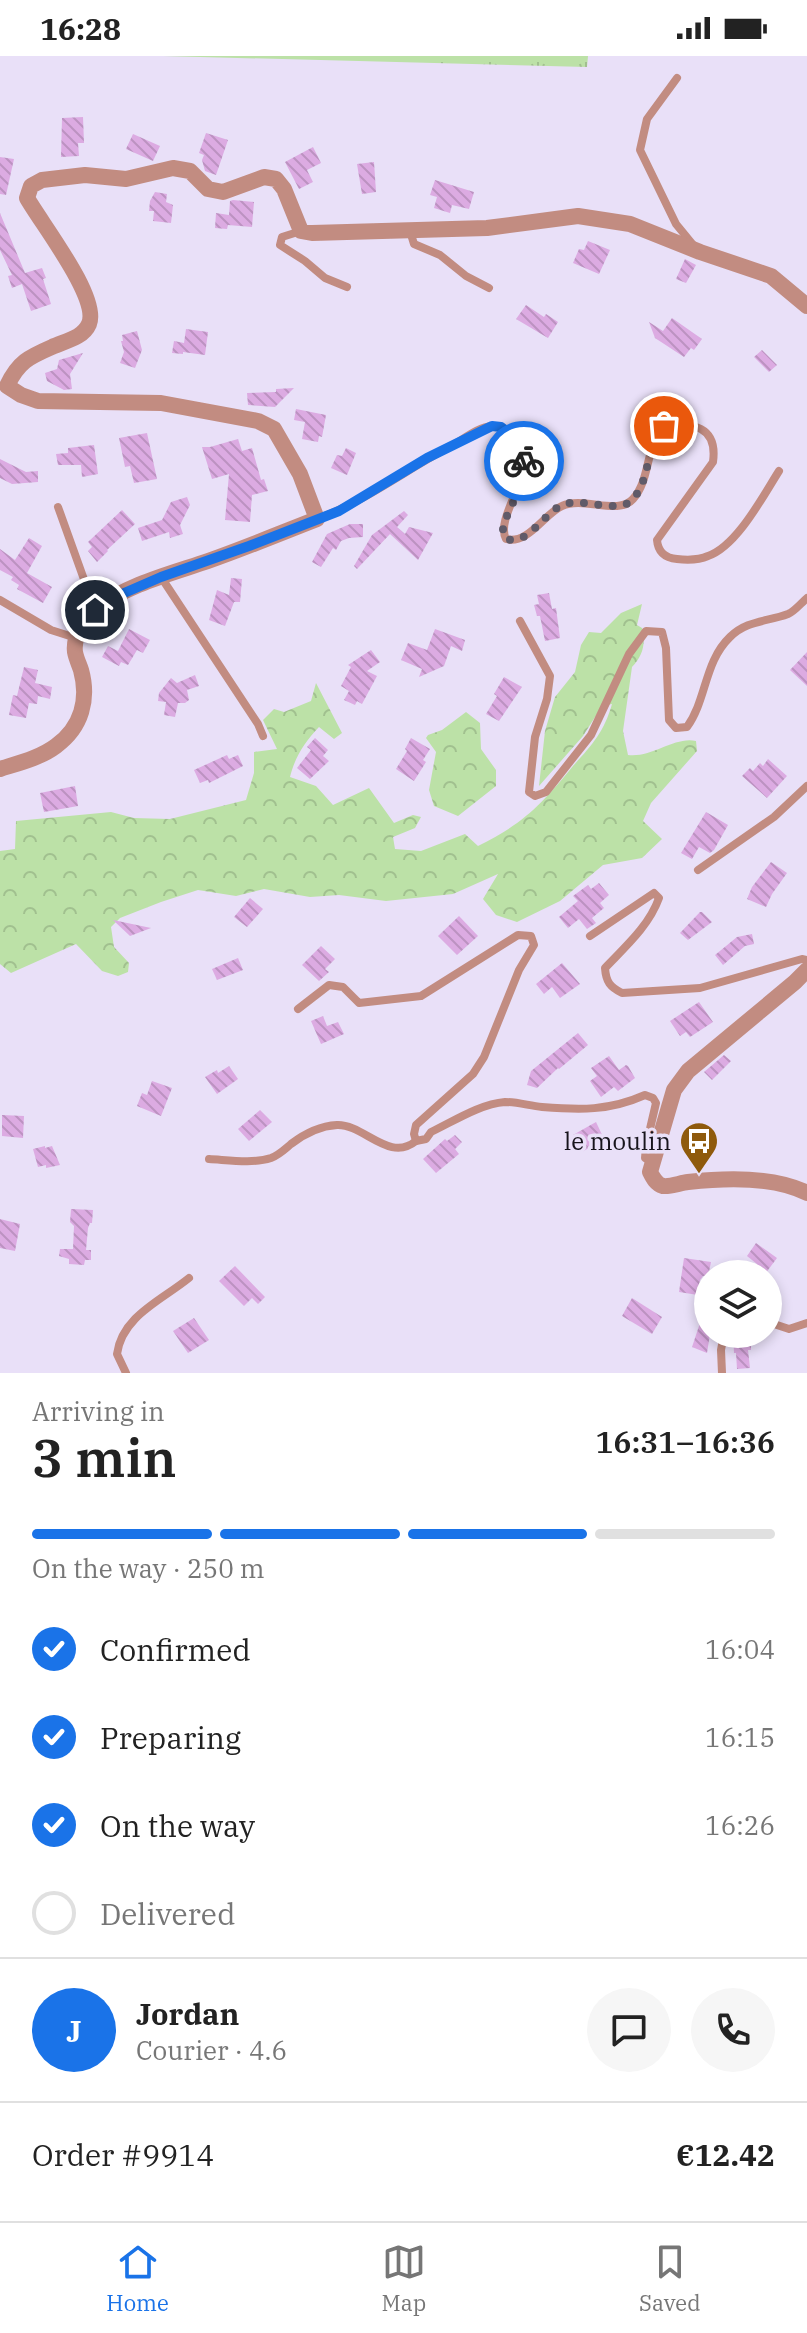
<!DOCTYPE html>
<html lang="en">
<head>
<meta charset="utf-8">
<style>
  body { margin:0; font-family:"IBM Plex Serif",serif; background:#f6f6f6; color:#222; height:100vh; display:flex; flex-direction:column; font-size:30px; white-space:nowrap }
  * { box-sizing:border-box; margin:0 }
  p { font-size:26px; color:#767676 }
  .icon { flex:none; width:44px; height:44px; fill:none; stroke:currentColor; stroke-width:2; stroke-linecap:round; stroke-linejoin:round }
  .map { position:relative; height:1317px; overflow:hidden }
  .sheet { display:flex; flex-direction:column; background:#fff; flex:1 }
  .sheet>* { flex:none }
  .tools { position:absolute; left:694px; top:1204px; display:grid; gap:16px }
  .tools a { display:grid; place-items:center; width:88px; height:88px; border-radius:50%; background:#fff; box-shadow:0 4px 12px #0003; font-size:40px }
  .pin { position:absolute; display:grid; place-items:center; width:68px; height:68px; color:#fff; margin:-34px; border:4px solid #fff; border-radius:50%; box-shadow:0 2px 8px #0007 }
  .courier { position:absolute; display:grid; place-items:center; width:80px; height:80px; margin:-40px; border:6px solid #1a73e8; border-radius:50%; background:#fff; color:#222; box-shadow:0 2px 10px #0007 }
  .overview em { font-style:normal; font-weight:600 }
  .overview div { display:flex; flex-direction:column-reverse }
  .overview { display:flex; align-items:center; justify-content:space-between; height:136px; padding:0 32px }
  h1 { font-size:52px; font-weight:600; line-height:60px }
  .bar { display:grid; grid-template-columns:repeat(4,1fr); gap:12px 8px; align-content:center; height:96px; padding:0 32px }
  .bar i { height:10px; border-radius:6px; background:#e0e0e0 }
  .bar .active { background:#1a73e8 }
  .bar p { grid-column:span 4 }
  .line { display:flex; align-items:center; gap:20px; padding:0 32px; border-top:2px solid #e0e0e0 }
  .line div { flex:1 }
  .round { display:grid; place-items:center; flex:none; width:84px; height:84px; border-radius:42px; background:#f6f6f6 }
  ol { padding:0 32px; list-style:none }
  li { display:flex; align-items:center; gap:24px; height:88px }
  li p { margin-inline-start:auto }
  li .icon { padding:8px; border-radius:50%; background:#1a73e8; color:#fff; stroke-width:4 }
  li:last-child { color:#767676 }
  li i { width:44px; height:44px; border:4px solid #e0e0e0; border-radius:50% }
  .status { display:flex; justify-content:space-between; align-items:center; height:56px; padding:0 40px; background:#fff; direction:ltr }
  .status svg { height:22px; fill:currentColor }
  .dock { display:flex; justify-content:space-around; align-items:center; height:112px; border-top:2px solid #e0e0e0; background:#fff; font-size:22px; color:#767676 }
  .dock a { display:grid; justify-items:center; gap:4px }
  .dock .active { color:#1a73e8 }
  .map>svg:first-child { display:block }
</style>
</head>
<body>
<div class="status"><b>16:28</b><svg viewBox="0 0 49 12"><path d="M0 12V9h3v3zM5 12V6h3v6zM10 12V3h3v9zM15 12V0h3v12zM26 1h20v11H26zM47 4h2v5h-2z"/></svg></div>
<div class="map">
<svg width="807" height="1317" viewBox="0 0 807 1317">
  <defs>
    <pattern id="grass-tufts" width="24" height="20" patternUnits="userSpaceOnUse" patternTransform="scale(2)"><rect width="24" height="20" fill="#bce1a7"/><path d="M3 7l-1-3M5 7V3M7 7l1-3M15 17l-1-3M17 17v-4M19 17l1-3" fill="none" stroke="#a1c08f"/></pattern>
    <pattern id="forest-crowns" width="20" height="18" patternUnits="userSpaceOnUse" patternTransform="scale(2)"><rect width="20" height="18" fill="#bce1a7"/><path d="M2 6a3 3 0 1 1 6 0M12 15a3 3 0 1 1 6 0" fill="none" stroke="#a1c08f"/></pattern>
    <pattern id="building-back-hatch" width="6" height="6" patternUnits="userSpaceOnUse" patternTransform="scale(2)"><rect width="6" height="6" fill="#dcabe2"/><path d="M-1 5l2 2M0 0l6 6M5-1l2 2" fill="none" stroke="#bc92c1"/></pattern>
  </defs>
  <rect width="100%" height="100%" fill="#e9e0f8"/>
  <!-- grass -->
  <polygon fill="url(#grass-tufts)" points="163,0 588,0 587,11"/>
  <!-- forest -->
  <g fill="url(#forest-crowns)">
    <path d="M642 548 637 569 642 572C646 588 643 599 632 611L623 675 628 699C652 702 675 680 696 685L697 695 651 747 643 765 662 783 642 802 603 809 560 845 517 866 496 859 483 843 498 818 453 838 386 845 339 839 310 841 264 833 236 840 198 834 161 846 120 862 111 871 114 891 129 907 128 916 118 920 102 915 76 888 11 917 0 908V795L15 793 16 765 111 756 134 762 170 763 246 744 254 717V696L277 693 263 664 274 653 284 656 311 645 316 627 342 677 334 683 319 671C304 687 295 701 290 721L316 730 333 749 369 732 394 767 413 759 421 761 415 772 393 781 395 793 421 795 465 778 478 790C523 768 542 748 573 710 592 689 604 676 612 648L602 650 583 680 539 730 545 675 555 641 575 616 581 589 589 576 601 577 621 557Z"/>
    <polygon points="466,656 480,667 481,693 496,714 496,730 458,760 434,750 429,734 436,696 426,682 428,679 442,674"/>
  </g>
  <!-- building -->
  <g fill="url(#building-back-hatch)">
    <polygon points="83,61 84,87 78,87 79,100 61,101 62,62"/>
    <polygon points="206,77 228,84 216,119 205,115 202,104 204,99 199,97"/>
    <polygon points="133,78 160,90 153,105 126,93"/>
    <polygon points="313,91 321,107 307,114 313,126 299,133 285,106"/>
    <polygon points="0,101 14,103 6,139 0,138"/>
    <polygon points="374,106 376,136 362,138 357,108"/>
    <polygon points="435,124 474,136 469,153 452,149 450,157 434,152 437,141 430,139"/>
    <polygon points="155,136 167,138 166,146 173,149 171,167 153,165 154,155 149,155 150,145"/>
    <polygon points="233,144 254,146 252,171 228,169 227,173 215,172 216,157 229,159 230,145"/>
    <polygon points="0,157 25,217 42,212 46,222 43,223 51,248 31,255 22,228 12,232 8,220 12,219 0,194"/>
    <polygon points="588,185 610,194 599,218 573,207 579,193 584,194"/>
    <polygon points="685,203 696,209 686,227 676,223"/>
    <polygon points="526,249 544,261 546,258 558,266 548,282 516,263"/>
    <polygon points="672,262 702,283 694,294 691,292 684,301 655,282 649,266 663,275"/>
    <polygon points="186,273 208,276 205,299 183,296 183,298 172,297 174,285 184,287"/>
    <polygon points="137,275 142,294 135,312 120,307 124,296 121,285 123,285 122,279"/>
    <polygon points="762,294 777,309 769,316 754,301"/>
    <polygon points="83,297 70,318 72,333 64,334 47,325 45,317 57,313 59,304"/>
    <polygon points="294,332 275,351 248,349 247,337 276,336 276,333"/>
    <polygon points="296,353 326,359 322,381 319,380 318,386 302,383 305,366 294,364"/>
    <polygon points="147,377 157,423 134,427 130,410 125,411 119,382"/>
    <polygon points="238,383 242,395 252,392 261,424 264,423 268,435 252,439 250,466 225,464 229,418 212,423 202,391 210,391"/>
    <polygon points="94,389 98,418 82,421 81,409 58,409 56,398 68,397 68,392"/>
    <polygon points="346,392 356,397 347,419 331,412 337,399 342,400"/>
    <polygon points="0,403 26,416 38,415 38,426 12,428 0,422"/>
    <polygon points="187,441 190,449 180,469 183,478 170,482 169,476 142,485 138,472 162,464 171,446"/>
    <polygon points="122,454 135,468 107,494 108,495 97,506 88,495 92,491 88,486"/>
    <polygon points="404,455 408,459 397,471 405,478 409,471 433,477 418,504 390,478 357,513 354,510 372,479"/>
    <polygon points="350,468 363,468 363,481 349,482 341,485 336,494 333,492 321,511 312,506 327,478"/>
    <polygon points="29,482 42,490 27,517 52,531 43,547 17,533 19,529 11,524 13,521 0,514 0,493 15,504"/>
    <polygon points="231,522 242,523 240,546 234,546 225,570 209,564 217,534 229,539"/>
    <polygon points="549,537 552,553 556,552 560,582 545,585 540,560 537,560 534,549 539,548 537,539"/>
    <polygon points="129,573 150,584 143,597 137,594 128,609 121,606 119,610 102,601 108,590 118,595"/>
    <polygon points="435,573 465,584 462,595 451,590 444,610 419,621 422,613 401,604 408,587 427,594"/>
    <polygon points="371,594 380,606 367,615 377,620 362,648 357,645 355,649 344,644 349,635 341,630 351,611 348,609"/>
    <polygon points="807,596 807,630 790,614"/>
    <polygon points="24,611 38,614 35,627 52,631 50,643 38,640 37,648 29,647 26,662 9,659 13,639 17,640"/>
    <polygon points="195,619 199,630 187,634 189,644 185,647 178,647 175,661 164,659 166,646 158,645 159,637 171,622 177,627"/>
    <polygon points="504,621 522,631 499,665 486,658 497,640 494,638"/>
    <polygon points="315,682 328,694 323,700 329,705 310,723 297,712 311,694 307,691"/>
    <polygon points="411,682 430,693 423,704 426,706 414,725 396,713 407,695 405,693"/>
    <polygon points="227,699 229,703 238,699 243,710 209,727 208,724 200,727 194,714"/>
    <polygon points="768,703 787,720 767,742 742,720 750,712 753,715 760,707 763,710"/>
    <polygon points="75,730 78,750 44,756 40,737"/>
    <polygon points="706,756 728,769 714,794 710,797 699,791 692,803 681,797"/>
    <polygon points="771,806 787,817 772,838 766,851 747,843 752,831"/>
    <polygon points="599,827 609,839 600,847 604,852 592,862 596,867 587,873 579,863 568,872 559,861 578,845 573,840 588,829 591,833"/>
    <polygon points="250,842 263,853 247,871 234,861"/>
    <polygon points="700,856 702,856 712,866 688,884 680,877"/>
    <polygon points="459,860 478,880 457,899 438,880"/>
    <polygon points="113,864 151,872 130,880"/>
    <polygon points="752,878 754,888 745,890 723,909 715,899 737,881"/>
    <polygon points="321,890 335,903 325,913 329,916 319,925 302,909"/>
    <polygon points="238,902 243,914 217,924 212,913"/>
    <polygon points="562,907 580,928 560,942 552,931 544,938 536,928"/>
    <polygon points="699,946 713,966 690,981 686,976 680,980 670,965"/>
    <polygon points="323,960 327,970 338,966 344,978 321,988 311,965"/>
    <polygon points="578,977 588,989 559,1013 558,1012 537,1032 527,1029 531,1015"/>
    <polygon points="724,999 731,1005 712,1024 704,1016"/>
    <polygon points="609,1000 619,1014 626,1009 628,1010 635,1022 618,1035 614,1031 601,1041 590,1025 597,1020 591,1012"/>
    <polygon points="229,1010 238,1023 217,1038 205,1021 217,1014 218,1017"/>
    <polygon points="152,1025 172,1032 161,1060 137,1050 142,1037 147,1039"/>
    <polygon points="260,1054 272,1066 249,1085 238,1073"/>
    <polygon points="2,1059 24,1060 23,1082 2,1080"/>
    <polygon points="596,1066 604,1083 582,1096 573,1079"/>
    <polygon points="455,1079 462,1086 455,1093 459,1098 436,1117 423,1103 445,1083 447,1085"/>
    <polygon points="45,1090 45,1092 52,1090 60,1109 46,1112 46,1109 38,1111 33,1093"/>
    <polygon points="71,1153 93,1154 92,1167 90,1167 88,1172 86,1194 91,1194 91,1204 85,1204 84,1209 69,1208 69,1203 59,1200 60,1193 73,1193 74,1170 70,1166"/>
    <polygon points="0,1163 20,1168 15,1195 0,1192"/>
    <polygon points="756,1187 777,1202 765,1218 751,1218 757,1208 747,1200"/>
    <polygon points="684,1202 711,1206 708,1221 703,1220 700,1224 698,1239 679,1236"/>
    <polygon points="235,1210 265,1241 258,1248 252,1242 244,1250 219,1225"/>
    <polygon points="632,1242 662,1261 652,1278 622,1260"/>
    <polygon points="706,1249 708,1250 708,1278 710,1278 707,1297 692,1291"/>
    <polygon points="194,1262 209,1284 188,1297 173,1275"/>
    <polygon points="733,1278 751,1280 751,1294 748,1294 750,1312 737,1313 736,1297 734,1297"/>
  </g>
  <g fill="none" stroke-linecap="round" stroke-linejoin="round">
    <!-- service -->
    <g stroke="#c28c81" stroke-width="8">
      <polyline points="677,22 647,63 640,94 676,168 694,190"/>
      <polyline points="301,175 282,181 280,189 305,205 325,222 347,231"/>
      <polyline points="410,175 414,188 440,199 466,220 489,232"/>
      <polyline points="58,451 95,554"/>
      <path d="M317 463C366 445 407 413 453 389 464 383 478 371 492 370 500 369 508 375 514 380 547 406 493 458 506 483 528 489 545 457 562 450 584 440 618 460 633 443 651 423 645 390 664 370 692 366 718 370 713 406L657 484C658 496 665 502 677 503 686 504 699 504 708 500 737 490 763 440 779 415"/>
      <polyline points="161,521 258,668 263,680"/>
      <polyline points="0,544 51,574 76,582"/>
      <path d="M520 565 550 620 547 643 535 681 529 736 535 740 546 736 591 679 629 598 646 575 662 576 666 592 669 664 676 672 687 671C707 643 704 606 730 581 747 564 767 566 788 558 795 555 801 547 807 542"/>
      <polyline points="698,814 774,761 807,730"/>
      <path d="M590 880 654 837 659 842C649 870 625 891 605 912 606 926 610 931 622 937L700 932 802 903 807 904"/>
      <path d="M298 953 329 929 343 931 359 947 421 940 518 879 531 880 534 889 519 914 484 1001 473 1018 416 1069 414 1078 416 1085 426 1083 431 1076C454 1065 480 1048 505 1046 518 1046 530 1050 542 1051 580 1054 609 1055 645 1039L653 1042 656 1047 646 1090 645 1102 652 1106"/>
      <path d="M209 1103C228 1104 253 1108 271 1102 279 1099 285 1093 291 1088 304 1078 320 1070 337 1069 364 1068 389 1107 416 1085"/>
      <polyline points="768,1266 789,1273 807,1267"/>
      <path d="M126 1317 117 1298C122 1260 162 1244 189 1222"/>
      <polyline points="722,1317 721,1294 724,1278"/>
    </g>
    <!-- minor -->
    <g stroke="#c28c81" stroke-width="16">
      <path d="M0 713C19 707 40 702 56 690 82 671 89 643 81 614 79 608 76 602 75 596 73 581 84 562 96 553 125 529 173 517 208 505 245 492 281 477 317 463L300 418 274 373 258 365 161 347 38 345 21 339 7 330C18 306 29 301 52 291 65 285 83 282 89 268 100 242 41 167 27 142L31 130 42 124 85 119 126 123 173 112 190 115 208 133 223 136 264 121 276 123 284 133 301 175 312 177 487 172 578 160 630 168 700 196 771 220 807 250"/>
      <path d="M807 914 795 926 688 1015 674 1034 650 1116C653 1122 656 1128 663 1130 670 1131 680 1127 688 1126 724 1122 774 1120 807 1137"/>
    </g>
  </g>
  <g fill="none" stroke-linecap="round" stroke-linejoin="round">
    <!-- done -->
    <path stroke="#605b69" stroke-width="8" stroke-dasharray="0 14.4" d="M524 405 515 442 503 469V477L506 483C528 490 544 457 562 449 584 440 618 460 633 443 651 423 645 390 664 370"/>
    <!-- route -->
    <polyline stroke="#1a73e8" stroke-width="10" points="95,554 115,541 161,521 249,490 339,455 427,402 492,370 501,371 521,386 524,405"/>
  </g>
  <!-- icons -->
  <defs>
    <g id="bus-pin" transform="scale(2)"><path d="M0 17L-7.5 6A9.5 9.5 0 1 1 7.5 6Z" fill="#8f5a0c" stroke="#e9e0f8"/><path d="M-5-6H5V4H4V6H2V4H-2V6H-4V4H-5ZM-3.5-4V0h7V-4ZM-3.5 1.2v1.5H-2V1.2ZM2 1.2v1.5H3.5V1.2Z" fill="#fff"/></g>
  </defs>
  <g fill-rule="evenodd">
    <use href="#bus-pin" x="699" y="1085"/>
  </g>
  <g text-anchor="middle" dominant-baseline="central" stroke-width="7" stroke-linejoin="round" paint-order="stroke">
    <!-- poi labels -->
    <g font-size="24" fill="#17141c" stroke="#e9e0f8" text-anchor="end">
      <text x="671" y="1085">le moulin</text>
    </g>
  </g>
</svg>
<div class="tools">
<a><svg class="icon" aria-label="layers" viewBox="0 0 24 24"><path d="M12 4l9 5-9 5-9-5zM3 14l9 5 9-5"/></svg></a>
</div>
<div class="pin" style="left:664px;top:370px;background:#ea580c"><svg class="icon" aria-label="bag" viewBox="0 0 24 24"><path d="M5 8h14l-1 12H6zM9 8a3 3 0 0 1 6 0"/></svg></div>
<div class="pin" style="left:95px;top:554px;background:#1f2937"><svg class="icon" aria-label="home" viewBox="0 0 24 24"><path d="M3 11l9-7 9 7M6 9v11h12V9"/></svg></div>
<div class="courier" style="left:524px;top:405px"><svg class="icon" aria-label="bike" viewBox="0 0 24 24"><circle cx="6" cy="16" r="4"/><circle cx="18" cy="16" r="4"/><path d="M6 16l4-8h5l3 8M10 8l3 8H6M13 5h3"/></svg></div>
</div>
<section class="sheet">
<div class="overview"><div><h1>3 min</h1><p>Arriving in</p></div><em>16:31–16:36</em></div>
<div class="bar"><i class="active"></i><i class="active"></i><i class="active"></i><i></i><p>On the way · 250 m</p></div>
<ol>
<li><svg class="icon" aria-label="check" viewBox="0 0 24 24"><path d="M5 12l5 5 9-10"/></svg>Confirmed<p>16:04</p></li>
<li><svg class="icon" aria-label="check" viewBox="0 0 24 24"><path d="M5 12l5 5 9-10"/></svg>Preparing<p>16:15</p></li>
<li><svg class="icon" aria-label="check" viewBox="0 0 24 24"><path d="M5 12l5 5 9-10"/></svg>On the way<p>16:26</p></li>
<li><i></i>Delivered</li>
</ol>
<div class="line" style="height:144px"><b class="round" style="background:#1a73e8;color:#fff">J</b><div><b>Jordan</b><p>Courier · 4.6</p></div><a class="round"><svg class="icon" aria-label="chat" viewBox="0 0 24 24"><path d="M4 5h16v11H9l-5 4z"/></svg></a><a class="round"><svg class="icon" aria-label="phone" viewBox="0 0 24 24"><path d="M5 4h4l2 5-3 2q2 4 5 5l2-3 5 2v4C11 20 4 13 5 4z"/></svg></a></div>
<div class="line" style="height:104px"><div>Order #9914</div><b>€12.42</b></div>
</section>
<nav class="dock">
<a class="active"><svg class="icon" aria-label="home" viewBox="0 0 24 24"><path d="M3 11l9-7 9 7M6 9v11h12V9"/></svg>Home</a>
<a><svg class="icon" aria-label="map" viewBox="0 0 24 24"><path d="M3 6l6-2 6 2 6-2v14l-6 2-6-2-6 2zM9 4v14M15 6v14"/></svg>Map</a>
<a><svg class="icon" aria-label="saved" viewBox="0 0 24 24"><path d="M7 4h10v16l-5-4-5 4z"/></svg>Saved</a>
</nav>
</body>
</html>
